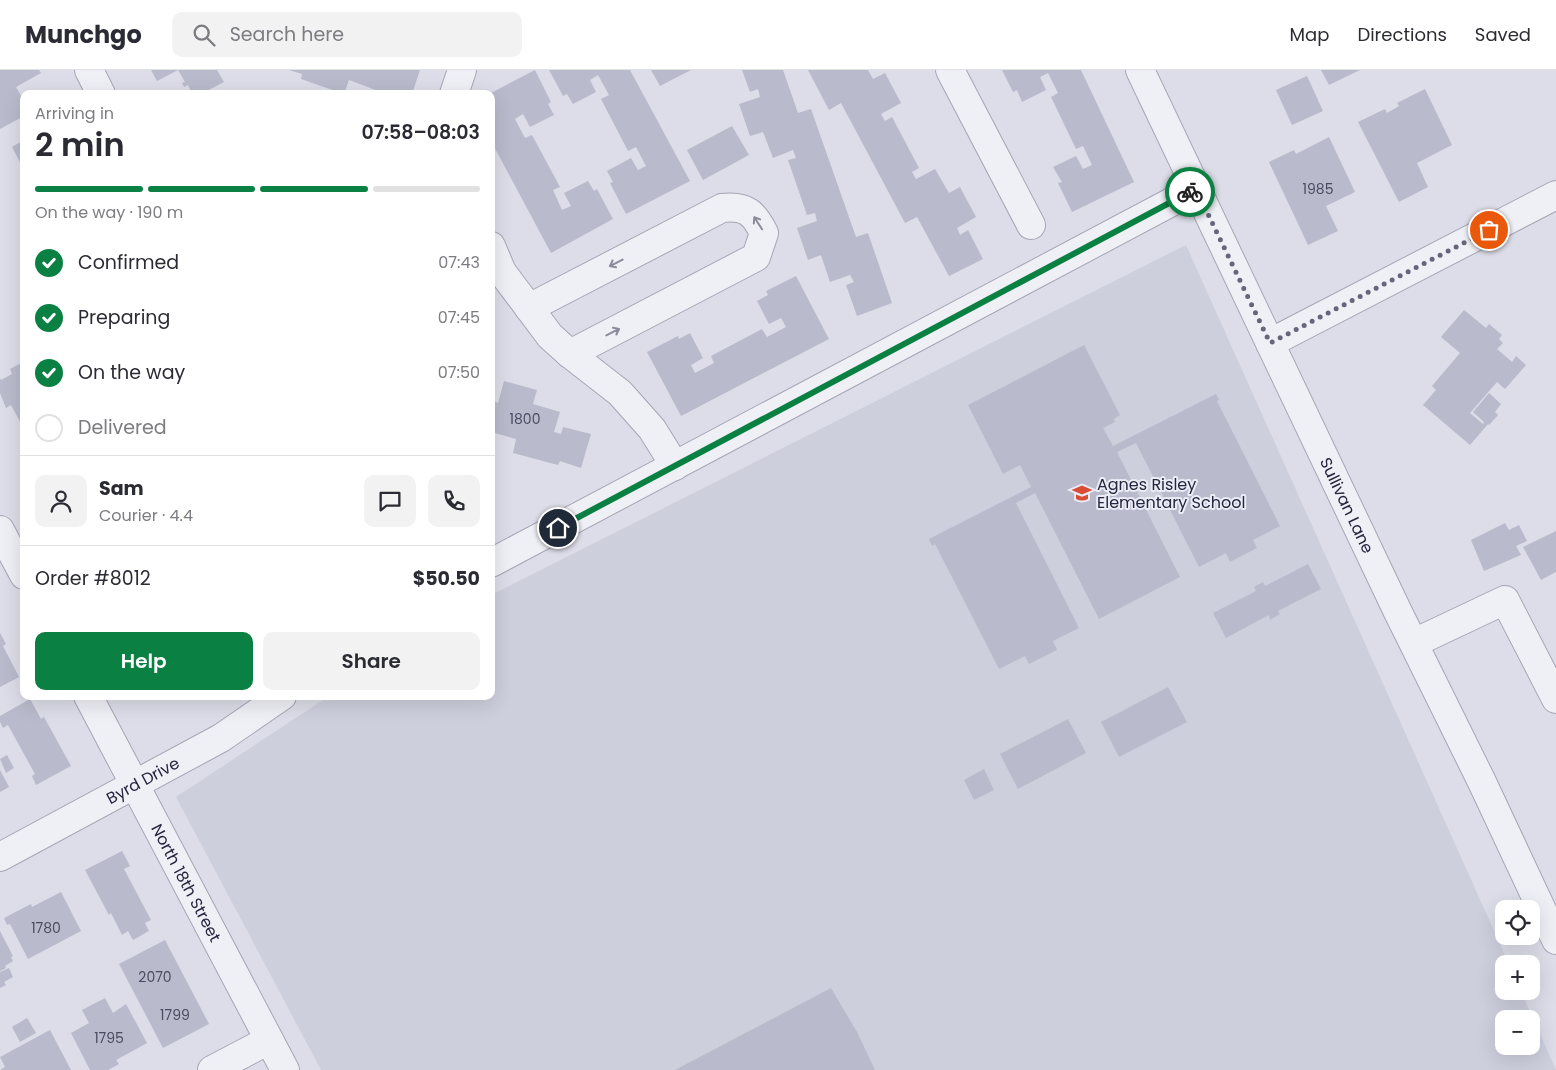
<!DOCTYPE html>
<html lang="en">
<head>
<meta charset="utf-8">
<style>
  body { margin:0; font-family:Poppins,sans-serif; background:#f2f2f3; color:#2b2b33; height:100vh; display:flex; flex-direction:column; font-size:19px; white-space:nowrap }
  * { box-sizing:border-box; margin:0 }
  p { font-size:16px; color:#7c7c81 }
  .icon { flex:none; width:28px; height:28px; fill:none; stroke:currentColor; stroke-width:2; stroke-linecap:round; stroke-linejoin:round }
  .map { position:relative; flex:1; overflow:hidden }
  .drawer { position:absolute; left:20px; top:20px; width:475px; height:610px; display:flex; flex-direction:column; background:#fff; border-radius:10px; box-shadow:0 5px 20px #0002 }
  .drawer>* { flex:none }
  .fabs { position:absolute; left:1495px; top:830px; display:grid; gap:10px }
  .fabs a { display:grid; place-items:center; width:45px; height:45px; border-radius:10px; background:#fff; box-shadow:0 5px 20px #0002; font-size:25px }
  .pin { position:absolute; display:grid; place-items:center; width:42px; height:42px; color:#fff; margin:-21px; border:2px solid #fff; border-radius:50%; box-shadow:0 1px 5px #0007 }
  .courier { position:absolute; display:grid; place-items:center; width:50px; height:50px; margin:-25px; border:4px solid #0b8043; border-radius:50%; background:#fff; color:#222; box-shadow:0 1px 6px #0007 }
  .headline em { font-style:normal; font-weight:600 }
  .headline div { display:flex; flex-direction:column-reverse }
  .headline { display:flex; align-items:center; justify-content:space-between; height:85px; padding:0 15px }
  h1 { font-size:32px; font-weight:600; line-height:38px }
  .bar { display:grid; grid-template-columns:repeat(4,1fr); gap:8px 5px; align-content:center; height:60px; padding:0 15px }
  .bar i { height:6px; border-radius:4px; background:#e1e1e2 }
  .bar .current { background:#0b8043 }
  .bar p { grid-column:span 4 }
  .line { display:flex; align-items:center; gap:12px; padding:0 15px; border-top:1px solid #e1e1e2 }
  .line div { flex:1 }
  .round { display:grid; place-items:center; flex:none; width:52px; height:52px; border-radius:10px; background:#f2f2f3 }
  ol { padding:0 15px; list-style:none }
  li { display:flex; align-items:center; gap:15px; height:55px }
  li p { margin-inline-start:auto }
  li .icon { padding:5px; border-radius:50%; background:#0b8043; color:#fff; stroke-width:4 }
  li:last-child { color:#7c7c81 }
  li i { width:28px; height:28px; border:2px solid #e1e1e2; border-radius:50% }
  .primary-button { display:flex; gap:10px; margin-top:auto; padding:10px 15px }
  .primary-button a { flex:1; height:58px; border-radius:10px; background:#0b8043; color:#fff; font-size:20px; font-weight:600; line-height:58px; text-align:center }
  .primary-button a+a { background:#f2f2f3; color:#2b2b33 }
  header { display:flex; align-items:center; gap:30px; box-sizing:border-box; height:70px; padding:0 25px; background:#fff; border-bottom:1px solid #e1e1e2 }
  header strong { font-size:24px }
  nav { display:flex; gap:28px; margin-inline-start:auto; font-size:18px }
  .search { width:350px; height:45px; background:#f2f2f3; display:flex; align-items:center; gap:12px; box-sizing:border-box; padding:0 18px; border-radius:10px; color:#7c7c81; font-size:19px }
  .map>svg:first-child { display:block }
</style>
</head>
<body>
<header>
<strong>Munchgo</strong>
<div class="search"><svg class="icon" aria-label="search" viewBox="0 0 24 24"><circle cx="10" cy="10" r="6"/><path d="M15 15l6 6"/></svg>Search here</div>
<nav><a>Map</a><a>Directions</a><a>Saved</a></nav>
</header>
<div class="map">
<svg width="1556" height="1000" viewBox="0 0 1556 1000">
  <rect width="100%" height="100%" fill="#dcdde8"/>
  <!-- built -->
  <path fill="#cecfdd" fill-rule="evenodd" d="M1186 175 1509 894H1504V921H1521L1556 1000H321L176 727 329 626H491V525ZM1504 949H1531V976H1504Z"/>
  <!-- building -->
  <g fill="#b9bacb">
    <polygon points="0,0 39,0 41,3 16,17 24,31 24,46 0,59"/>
    <polygon points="151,0 178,0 157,11"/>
    <polygon points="178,0 217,0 224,12 201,24 192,24 188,15 184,17 182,13 185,12"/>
    <polygon points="289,0 420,0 412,24 396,24 390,20 389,24 386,24 349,10 344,24 301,9 302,4"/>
    <polygon points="535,0 551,32 548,34 554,45 530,57 523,44 515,49 525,68 532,65 560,117 553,120 562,140 571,136 564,123 588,111 594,121 597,119 613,149 551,183 491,71 491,23"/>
    <polygon points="549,0 630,0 690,111 626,144 610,113 613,112 607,101 631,88 638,100 646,96 636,77 628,81 601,29 609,25 598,5 590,10 596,22 573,34 567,24 563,26"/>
    <polygon points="651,0 691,0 660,16"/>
    <polygon points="742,0 783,0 798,43 811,39 856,167 868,163 892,233 857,246 846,215 854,212 850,205 830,212 821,185 808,190 797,158 817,151 815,143 807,145 788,90 796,88 793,80 773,88 763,62 750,66 739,34 760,27 758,19 750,22"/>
    <polygon points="808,0 868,0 873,9 885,3 901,33 881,44 885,51 892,47 919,98 912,102 916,109 935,99 949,123 960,117 976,147 957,158 960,165 968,160 983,189 949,206 917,147 905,153 841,33 829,40"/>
    <polygon points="1002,0 1081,0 1134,112 1072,142 1058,113 1062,112 1053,97 1076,86 1083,99 1092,95 1083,76 1076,79 1051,27 1058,23 1048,3 1040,7 1046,20 1022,32 1017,20 1013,22"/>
    <polygon points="1321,0 1360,0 1329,15"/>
    <polygon points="1307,6 1323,41 1292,55 1276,20"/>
    <polygon points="1425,19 1452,75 1417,93 1428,117 1399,132 1358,52 1385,39 1387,43 1399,36 1397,33"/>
    <polygon points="732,56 749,85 703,110 687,80"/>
    <polygon points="1329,67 1355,122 1326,136 1338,161 1308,175 1269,92 1294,80 1296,84"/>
    <polygon points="24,70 24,100 12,77"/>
    <polygon points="796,206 829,269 681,346 647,282 678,266 679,269 690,263 703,288 691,295 695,303 714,293 711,286 762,259 767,267 786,257 781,248 769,254 757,231 768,225 766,221"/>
    <polygon points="1464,240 1486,258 1489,254 1502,265 1499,269 1503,273 1497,279 1512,292 1516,286 1526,295 1505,319 1497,312 1470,343 1483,354 1484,352 1473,342 1489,323 1501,334 1495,342 1498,345 1489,355 1488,354 1470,375 1423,335 1436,320 1432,316 1460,283 1441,267"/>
    <polygon points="1084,275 1120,345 1114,349 1115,352 1103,358 1113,376 1216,324 1219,330 1217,331 1280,456 1253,470 1257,478 1230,492 1226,483 1199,497 1136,373 1117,382 1180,507 1099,549 1035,423 1016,433 1079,558 1053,571 1057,580 1029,594 1025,586 999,599 935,474 932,476 929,469 1031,417 1020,395 1003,404 968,335"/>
    <polygon points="23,292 24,294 24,359 11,335 6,338 0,323 0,308 1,310 12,304 10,299"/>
    <polygon points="504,311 537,320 533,334 560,342 554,362 561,364 563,357 591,364 581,398 560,391 558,395 513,383 516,369 491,362 491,330 498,333"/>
    <polygon points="1505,453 1509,460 1519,455 1527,471 1516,476 1521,485 1484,501 1471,470"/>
    <polygon points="1556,461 1556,502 1541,510 1523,477"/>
    <polygon points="1308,494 1321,519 1278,541 1280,544 1270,550 1269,545 1226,568 1213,543 1256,521 1254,517 1263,512 1265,516"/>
    <polygon points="0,563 6,574 3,576 19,607 0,617"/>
    <polygon points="1168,617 1187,652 1119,687 1101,652"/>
    <polygon points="30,629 41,649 44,647 71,696 36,715 32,706 35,704 8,655 3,658 0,652 0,646"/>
    <polygon points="1068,649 1086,683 1018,719 1000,684"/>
    <polygon points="7,685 14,698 6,703 0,689"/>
    <polygon points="984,699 994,720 974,730 964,710"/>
    <polygon points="0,700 9,717 0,722"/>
    <polygon points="122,781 130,796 124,799 151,850 145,853 149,861 133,870 128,861 122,865 111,843 109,845 85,800"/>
    <polygon points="61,822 81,861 28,889 10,854 7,855 4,848 31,834 32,837"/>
    <polygon points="0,861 13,886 11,887 13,891 5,896 6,898 0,901"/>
    <polygon points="165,870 209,954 163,978 119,894"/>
    <polygon points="9,898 13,907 4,912 6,915 0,918 0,902"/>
    <polygon points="831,918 857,962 875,1000 675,1000"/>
    <polygon points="105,928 113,943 126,934 147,973 116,990 119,994 108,1000 90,1000 71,963 89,953 82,940"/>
    <polygon points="27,948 36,963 20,972 12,957"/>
    <polygon points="50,960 71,1000 0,1000 5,997 0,987"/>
  </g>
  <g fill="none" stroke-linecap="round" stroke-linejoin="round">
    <!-- minor casing -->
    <g stroke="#a5a6b5" stroke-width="30">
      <g id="minor">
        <polyline points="89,0 101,24"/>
        <polyline points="950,0 1031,155"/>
        <path id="s1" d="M1140 0 1397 540 1482 712 1556 870"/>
        <polyline points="454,24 462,0"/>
        <polyline points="491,176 502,202 550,266 570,284 620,323 652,359 675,396"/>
        <path d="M529 238 722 138C746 135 754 143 764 163L756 187 570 284"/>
        <polyline points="1270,273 1556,125"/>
        <polyline points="0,460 24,505"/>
        <polyline points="491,493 1196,119"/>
        <polyline points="1414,573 1505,530 1556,629"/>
        <path id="s2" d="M88 626 285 1000"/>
        <path id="s3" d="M0 787 221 668 282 626"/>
        <polyline points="212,1000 269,970"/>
      </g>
    </g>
    <!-- minor -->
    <use href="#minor" stroke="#efeff6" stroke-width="28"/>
  </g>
  <!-- one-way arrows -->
  <defs><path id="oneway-shaft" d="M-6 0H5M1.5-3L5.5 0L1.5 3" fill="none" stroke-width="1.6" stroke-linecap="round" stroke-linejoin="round" transform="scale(1.25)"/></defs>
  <g stroke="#8a8a9a">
    <use href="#oneway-shaft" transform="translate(758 153) rotate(-123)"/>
    <use href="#oneway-shaft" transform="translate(616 193) rotate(153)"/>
    <use href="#oneway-shaft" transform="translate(613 262) rotate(-27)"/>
  </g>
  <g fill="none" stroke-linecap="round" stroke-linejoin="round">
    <!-- done -->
    <polyline stroke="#65667a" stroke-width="5" stroke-dasharray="0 9" points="1190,122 1196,119 1270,273 1489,160"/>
    <!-- route -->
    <polyline stroke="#0b8043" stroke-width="6" points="558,458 1190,122"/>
  </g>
  <!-- icons -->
  <defs>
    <g id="school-bare" transform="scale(1.5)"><path d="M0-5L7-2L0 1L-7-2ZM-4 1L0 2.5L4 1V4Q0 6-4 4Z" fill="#d94d35" stroke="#ebecf5" stroke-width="2.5" paint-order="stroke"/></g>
  </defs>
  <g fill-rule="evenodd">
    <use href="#school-bare" x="1082" y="423"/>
  </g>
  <g text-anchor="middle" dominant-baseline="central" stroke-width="4" stroke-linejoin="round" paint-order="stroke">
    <!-- number labels -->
    <g font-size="14" fill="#4a4b62">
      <text x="1318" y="119">1985</text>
      <text x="525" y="349">1800</text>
      <text x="46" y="858">1780</text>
      <text x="155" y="907">2070</text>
      <text x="175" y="945">1799</text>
      <text x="109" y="968">1795</text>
    </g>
    <!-- poi labels -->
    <g font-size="16" fill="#25263f" stroke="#ebecf5" text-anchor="start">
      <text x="1097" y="414">Agnes Risley<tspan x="1097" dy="18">Elementary School</tspan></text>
    </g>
    <!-- street labels -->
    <g font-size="16" fill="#25263f" stroke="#ebecf5">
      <text stroke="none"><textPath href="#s1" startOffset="482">Sullivan Lane</textPath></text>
      <text stroke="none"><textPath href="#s3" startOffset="162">Byrd Drive</textPath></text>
      <text stroke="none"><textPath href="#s2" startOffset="211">North 18th Street</textPath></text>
    </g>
  </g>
</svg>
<div class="fabs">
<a><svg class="icon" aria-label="locate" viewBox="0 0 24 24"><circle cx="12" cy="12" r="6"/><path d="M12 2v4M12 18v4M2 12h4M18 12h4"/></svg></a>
<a>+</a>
<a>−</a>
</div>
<div class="pin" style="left:1489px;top:160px;background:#ea580c"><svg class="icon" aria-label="bag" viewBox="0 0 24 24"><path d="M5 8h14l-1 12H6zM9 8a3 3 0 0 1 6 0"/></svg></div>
<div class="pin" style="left:558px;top:458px;background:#1f2937"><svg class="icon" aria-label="home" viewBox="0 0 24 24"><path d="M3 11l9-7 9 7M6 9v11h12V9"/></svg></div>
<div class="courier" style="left:1190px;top:122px"><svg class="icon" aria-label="bike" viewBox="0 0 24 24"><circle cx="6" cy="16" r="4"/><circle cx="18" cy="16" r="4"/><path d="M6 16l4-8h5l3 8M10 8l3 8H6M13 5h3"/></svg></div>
<section class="drawer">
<div class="headline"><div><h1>2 min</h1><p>Arriving in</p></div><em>07:58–08:03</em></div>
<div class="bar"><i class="current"></i><i class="current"></i><i class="current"></i><i></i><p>On the way · 190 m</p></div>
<ol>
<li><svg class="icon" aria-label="check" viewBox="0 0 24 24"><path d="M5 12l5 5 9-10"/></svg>Confirmed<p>07:43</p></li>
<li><svg class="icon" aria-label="check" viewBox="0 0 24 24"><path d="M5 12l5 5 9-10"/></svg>Preparing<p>07:45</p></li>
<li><svg class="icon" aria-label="check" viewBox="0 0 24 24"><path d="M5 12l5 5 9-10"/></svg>On the way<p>07:50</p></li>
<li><i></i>Delivered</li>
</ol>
<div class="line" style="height:90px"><a class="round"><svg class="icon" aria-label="person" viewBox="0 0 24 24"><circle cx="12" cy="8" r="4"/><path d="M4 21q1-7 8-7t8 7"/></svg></a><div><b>Sam</b><p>Courier · 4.4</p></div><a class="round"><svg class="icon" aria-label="chat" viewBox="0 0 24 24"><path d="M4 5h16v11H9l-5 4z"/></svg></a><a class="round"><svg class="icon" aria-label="phone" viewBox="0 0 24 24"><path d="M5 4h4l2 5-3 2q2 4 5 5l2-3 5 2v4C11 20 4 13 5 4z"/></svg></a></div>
<div class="line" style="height:65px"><div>Order #8012</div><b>$50.50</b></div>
<div class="primary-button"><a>Help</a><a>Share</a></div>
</section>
</div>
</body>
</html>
